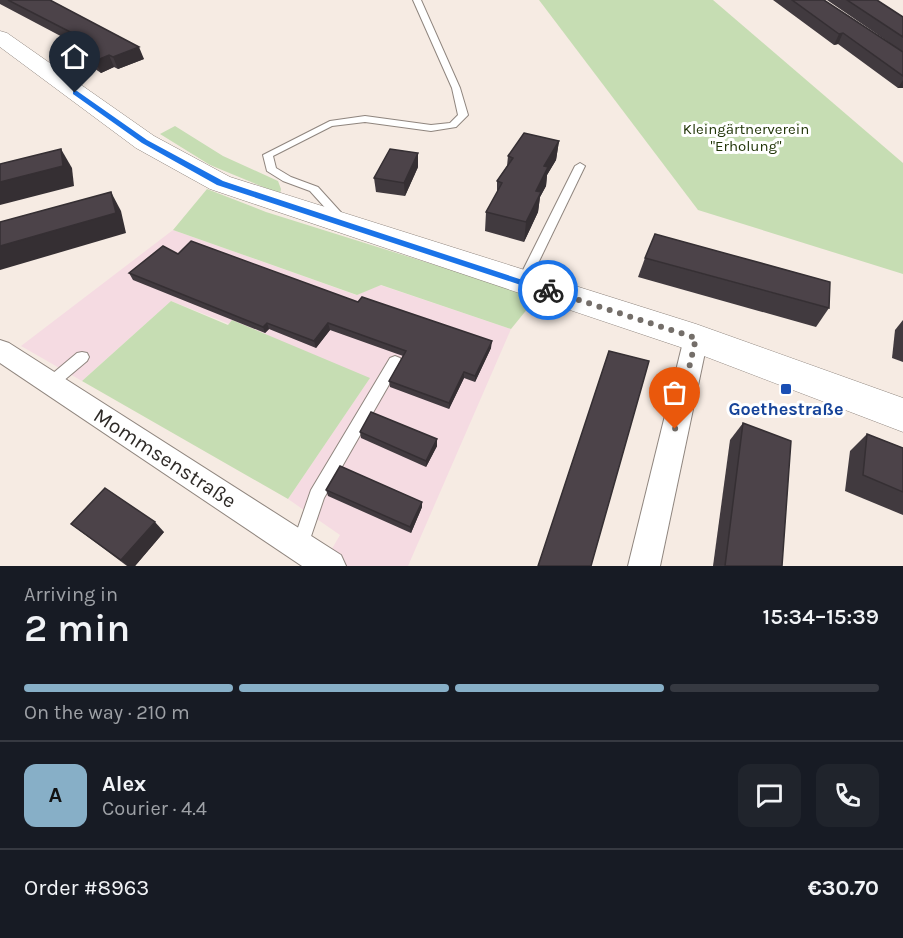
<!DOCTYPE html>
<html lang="en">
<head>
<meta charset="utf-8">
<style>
  body { margin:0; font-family:Karla,sans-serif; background:#20242c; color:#f1f3f6; height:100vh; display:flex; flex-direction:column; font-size:22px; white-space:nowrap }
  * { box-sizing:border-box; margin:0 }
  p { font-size:20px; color:#9ea1a6 }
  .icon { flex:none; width:33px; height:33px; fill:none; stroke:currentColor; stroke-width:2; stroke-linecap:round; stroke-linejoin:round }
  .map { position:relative; height:566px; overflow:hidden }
  .side { display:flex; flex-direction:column; background:#171b24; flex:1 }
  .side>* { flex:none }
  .pin { position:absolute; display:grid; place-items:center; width:51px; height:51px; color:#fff; margin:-62px -26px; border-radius:50% 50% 50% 0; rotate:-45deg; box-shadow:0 0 6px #0007 }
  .pin .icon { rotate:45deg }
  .courier { position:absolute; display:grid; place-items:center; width:60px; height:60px; margin:-30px; border:4px solid #1a73e8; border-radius:50%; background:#fff; color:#222; box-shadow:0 2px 8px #0007 }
  .summary em { font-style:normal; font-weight:600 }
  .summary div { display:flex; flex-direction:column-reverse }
  .summary { display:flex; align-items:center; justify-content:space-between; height:102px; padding:0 24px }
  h1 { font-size:39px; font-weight:600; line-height:45px }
  .bar { display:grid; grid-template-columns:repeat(4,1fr); gap:9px 6px; align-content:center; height:72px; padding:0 24px }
  .bar i { height:8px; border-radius:4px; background:#363941 }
  .bar .active { background:#87afc7 }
  .bar p { grid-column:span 4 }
  .line { display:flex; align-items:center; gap:15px; padding:0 24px; border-top:2px solid #363941 }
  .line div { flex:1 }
  .round { display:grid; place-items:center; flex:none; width:63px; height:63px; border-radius:12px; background:#20242c }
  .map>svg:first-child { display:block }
</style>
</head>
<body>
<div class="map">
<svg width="903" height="566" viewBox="0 0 903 566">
  <rect width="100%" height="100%" fill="#f6ebe3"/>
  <!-- industrial -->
  <polygon fill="#f5dbe2" points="173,230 356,295 380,285 511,329 408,566 322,566 340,535 288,499 369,379 171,301 82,381 21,346"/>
  <!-- green -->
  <g fill="#c6ddb3">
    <polygon points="539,0 713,0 903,163 903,274 698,210"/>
    <polygon points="175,126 223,156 278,181 281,189 280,194 210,165 160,134"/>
    <polygon points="207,189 266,212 537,297 511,329 381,285 357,295 173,230"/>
    <polygon points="171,301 228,325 232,320 370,378 288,499 82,381"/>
  </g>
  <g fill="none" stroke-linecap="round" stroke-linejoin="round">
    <!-- lane casing -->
    <g stroke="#8f857e" stroke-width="2">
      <g id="lane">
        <polygon points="413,0 421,0 460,88 468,115 456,127 431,131 365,122 332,126 273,156 276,168 291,177 318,187 347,219 346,222 338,222 310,191 283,181 267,171 263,155 330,121 365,116 431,125 450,123 458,115 452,88"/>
        <polygon points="580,163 585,166 529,282 523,286 519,285 517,282 575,166"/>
        <polygon points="82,352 87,353 89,357 87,361 56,387 51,389 46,387 44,383 46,379 77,353"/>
        <polygon points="395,356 400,358 402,362 324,498 306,551 300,553 294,551 292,545 311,490 390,358"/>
      </g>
    </g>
    <!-- street casing -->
    <g stroke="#8f857e" stroke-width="2">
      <g id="street">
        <polygon points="696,328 705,331 708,338 660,566 628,566 684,338 687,331"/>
        <polygon points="0,340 9,343 341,555 346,566 302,566 0,363"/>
      </g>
    </g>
    <!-- primary casing -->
    <g stroke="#8f857e" stroke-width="1">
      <polygon id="primary" points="0,31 7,33 154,136 230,177 696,324 903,398 903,432 683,348 210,189 136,148 0,47"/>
    </g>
    <!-- lane -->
    <use href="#lane" fill="#fff" fill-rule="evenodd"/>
    <!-- street -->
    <use href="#street" fill="#fff" fill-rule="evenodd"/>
    <!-- primary -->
    <use href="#primary" fill="#fff" fill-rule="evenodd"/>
  </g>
  <!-- wall -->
  <g fill="#413a3f">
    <polygon points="0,0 50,0 144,59 118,69 114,67 101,73 73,54 68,42 70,41 0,4"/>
    <polygon points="773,0 824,0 890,43 827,0 877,0 903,17 903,88 898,88 838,44 834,45"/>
    <polygon points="559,141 556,160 547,175 546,186 540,197 538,212 524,242 485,231 486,212 497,193 497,181 507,166 508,156"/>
    <polygon points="418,167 405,196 376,192 374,178"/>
    <polygon points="178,254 358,302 491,348 475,382 464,378 449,409 390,387 389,381 403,356 330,330 316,348 269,329 265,333 133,280 129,273"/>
    <polygon points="645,258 829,308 816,327 638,277"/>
    <polygon points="903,320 903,362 892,358 895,330"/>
    <polygon points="743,423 782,566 713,566 730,440"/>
    <polygon points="360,432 437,439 437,446 426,467 361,438"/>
    <polygon points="867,434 903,448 903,515 845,491 850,451"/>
    <polygon points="326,490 422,502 422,507 411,533 328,496"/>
    <polygon points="71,524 164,532 135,566 127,566"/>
  </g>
  <!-- shaded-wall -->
  <g fill="#352f33">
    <polygon points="843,33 838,44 834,45 839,34"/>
    <polygon points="139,47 144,59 118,69 113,57"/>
    <polygon points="109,55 114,67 101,73 95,61"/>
    <polygon points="903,80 903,88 898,88"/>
    <polygon points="559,141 556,160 547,175 546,186 540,197 538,212 524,242 526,222 544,166"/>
    <polygon points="61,149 72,168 74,186 0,205 0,182"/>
    <polygon points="418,153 418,167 405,196 404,183"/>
    <polygon points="111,192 121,211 126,233 0,270 0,246"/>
    <polygon points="267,323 269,329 265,333 263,327"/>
    <polygon points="328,323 330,330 316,348 314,341"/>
    <polygon points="492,341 491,348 475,382 475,376"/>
    <polygon points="464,372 464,378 449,409 449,403"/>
    <polygon points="437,439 437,446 426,467 426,461"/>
    <polygon points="422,502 422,507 411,533 410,527"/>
    <polygon points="155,522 164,532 135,566 128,566 121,560"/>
  </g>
  <!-- building -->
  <g fill="#4c4349" stroke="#352f33" stroke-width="1.5">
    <polygon points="8,0 50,0 139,47 113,57 109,55 95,61 68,42 80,37"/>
    <polygon points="792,0 824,0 903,52 903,76 843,33 839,34"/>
    <polygon points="847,0 877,0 903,17 903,37"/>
    <polygon points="524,133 559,141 544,166 548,167 536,191 541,192 526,222 486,212 502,183 497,181 513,158 508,156"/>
    <polygon points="61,149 63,166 0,182 0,164"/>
    <polygon points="390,149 418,153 404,183 374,178"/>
    <polygon points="111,192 116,213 0,246 0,222"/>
    <polygon points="655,234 830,282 829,308 645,258"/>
    <polygon points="191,241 358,302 362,297 492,341 475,376 464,372 449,403 389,381 406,351 328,323 314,341 267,323 263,327 129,273 163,246 178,254"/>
    <polygon points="609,351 649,361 591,566 538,566"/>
    <polygon points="371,412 437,439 426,461 360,432"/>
    <polygon points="743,423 791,441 782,566 725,566"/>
    <polygon points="867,434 903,448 903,492 863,475"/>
    <polygon points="340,466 422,502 410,527 326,490"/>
    <polygon points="105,488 155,522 121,560 71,524"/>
  </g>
  <!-- route -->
  <polygon fill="#1a73e8" points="73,91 77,91 147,140 223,181 553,290 545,293 217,185 142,143 73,94"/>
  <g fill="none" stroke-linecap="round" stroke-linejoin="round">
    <!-- done -->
    <polyline stroke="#746e69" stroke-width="6" stroke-dasharray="0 10.8" points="548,290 696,338 675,429"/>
  </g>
  <!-- markers -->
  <rect fill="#1a4fb4" stroke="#fff" stroke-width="2" x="780" y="383" width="12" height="12" rx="3"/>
  <g text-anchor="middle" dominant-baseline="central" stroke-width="6" stroke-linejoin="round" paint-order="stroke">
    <!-- far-park labels -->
    <g font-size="15" fill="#213508" stroke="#fff">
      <text x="746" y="129">Kleingärtnerverein<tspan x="746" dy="17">"Erholung"</tspan></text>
    </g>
    <!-- transit labels -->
    <g font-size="18" font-weight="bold" fill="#164399" stroke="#fff">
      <text x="786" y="409">Goethestraße</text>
    </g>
    <!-- near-street labels -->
    <g font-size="21" fill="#2e2a27" stroke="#fff">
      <text transform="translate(165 458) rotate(33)">Mommsenstraße</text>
    </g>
  </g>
</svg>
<div class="pin" style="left:675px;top:429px;background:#ea580c"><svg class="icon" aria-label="bag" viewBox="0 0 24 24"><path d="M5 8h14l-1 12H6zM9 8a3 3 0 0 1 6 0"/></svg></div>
<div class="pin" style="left:75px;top:93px;background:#1f2937"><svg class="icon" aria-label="home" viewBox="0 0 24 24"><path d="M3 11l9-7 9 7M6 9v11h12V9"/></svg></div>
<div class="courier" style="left:548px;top:290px"><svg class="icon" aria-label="bike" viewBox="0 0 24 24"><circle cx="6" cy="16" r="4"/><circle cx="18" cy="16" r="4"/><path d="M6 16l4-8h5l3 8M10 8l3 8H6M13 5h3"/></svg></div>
</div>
<section class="side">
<div class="summary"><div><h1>2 min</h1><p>Arriving in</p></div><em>15:34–15:39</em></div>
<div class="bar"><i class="active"></i><i class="active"></i><i class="active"></i><i></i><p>On the way · 210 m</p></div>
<div class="line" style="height:108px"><b class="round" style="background:#87afc7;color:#111">A</b><div><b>Alex</b><p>Courier · 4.4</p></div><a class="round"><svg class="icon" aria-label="chat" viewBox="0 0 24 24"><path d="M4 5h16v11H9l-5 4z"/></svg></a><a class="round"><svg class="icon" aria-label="phone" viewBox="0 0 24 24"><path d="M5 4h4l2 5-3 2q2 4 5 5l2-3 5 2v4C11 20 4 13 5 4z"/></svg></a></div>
<div class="line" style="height:78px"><div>Order #8963</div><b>€30.70</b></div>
</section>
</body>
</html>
